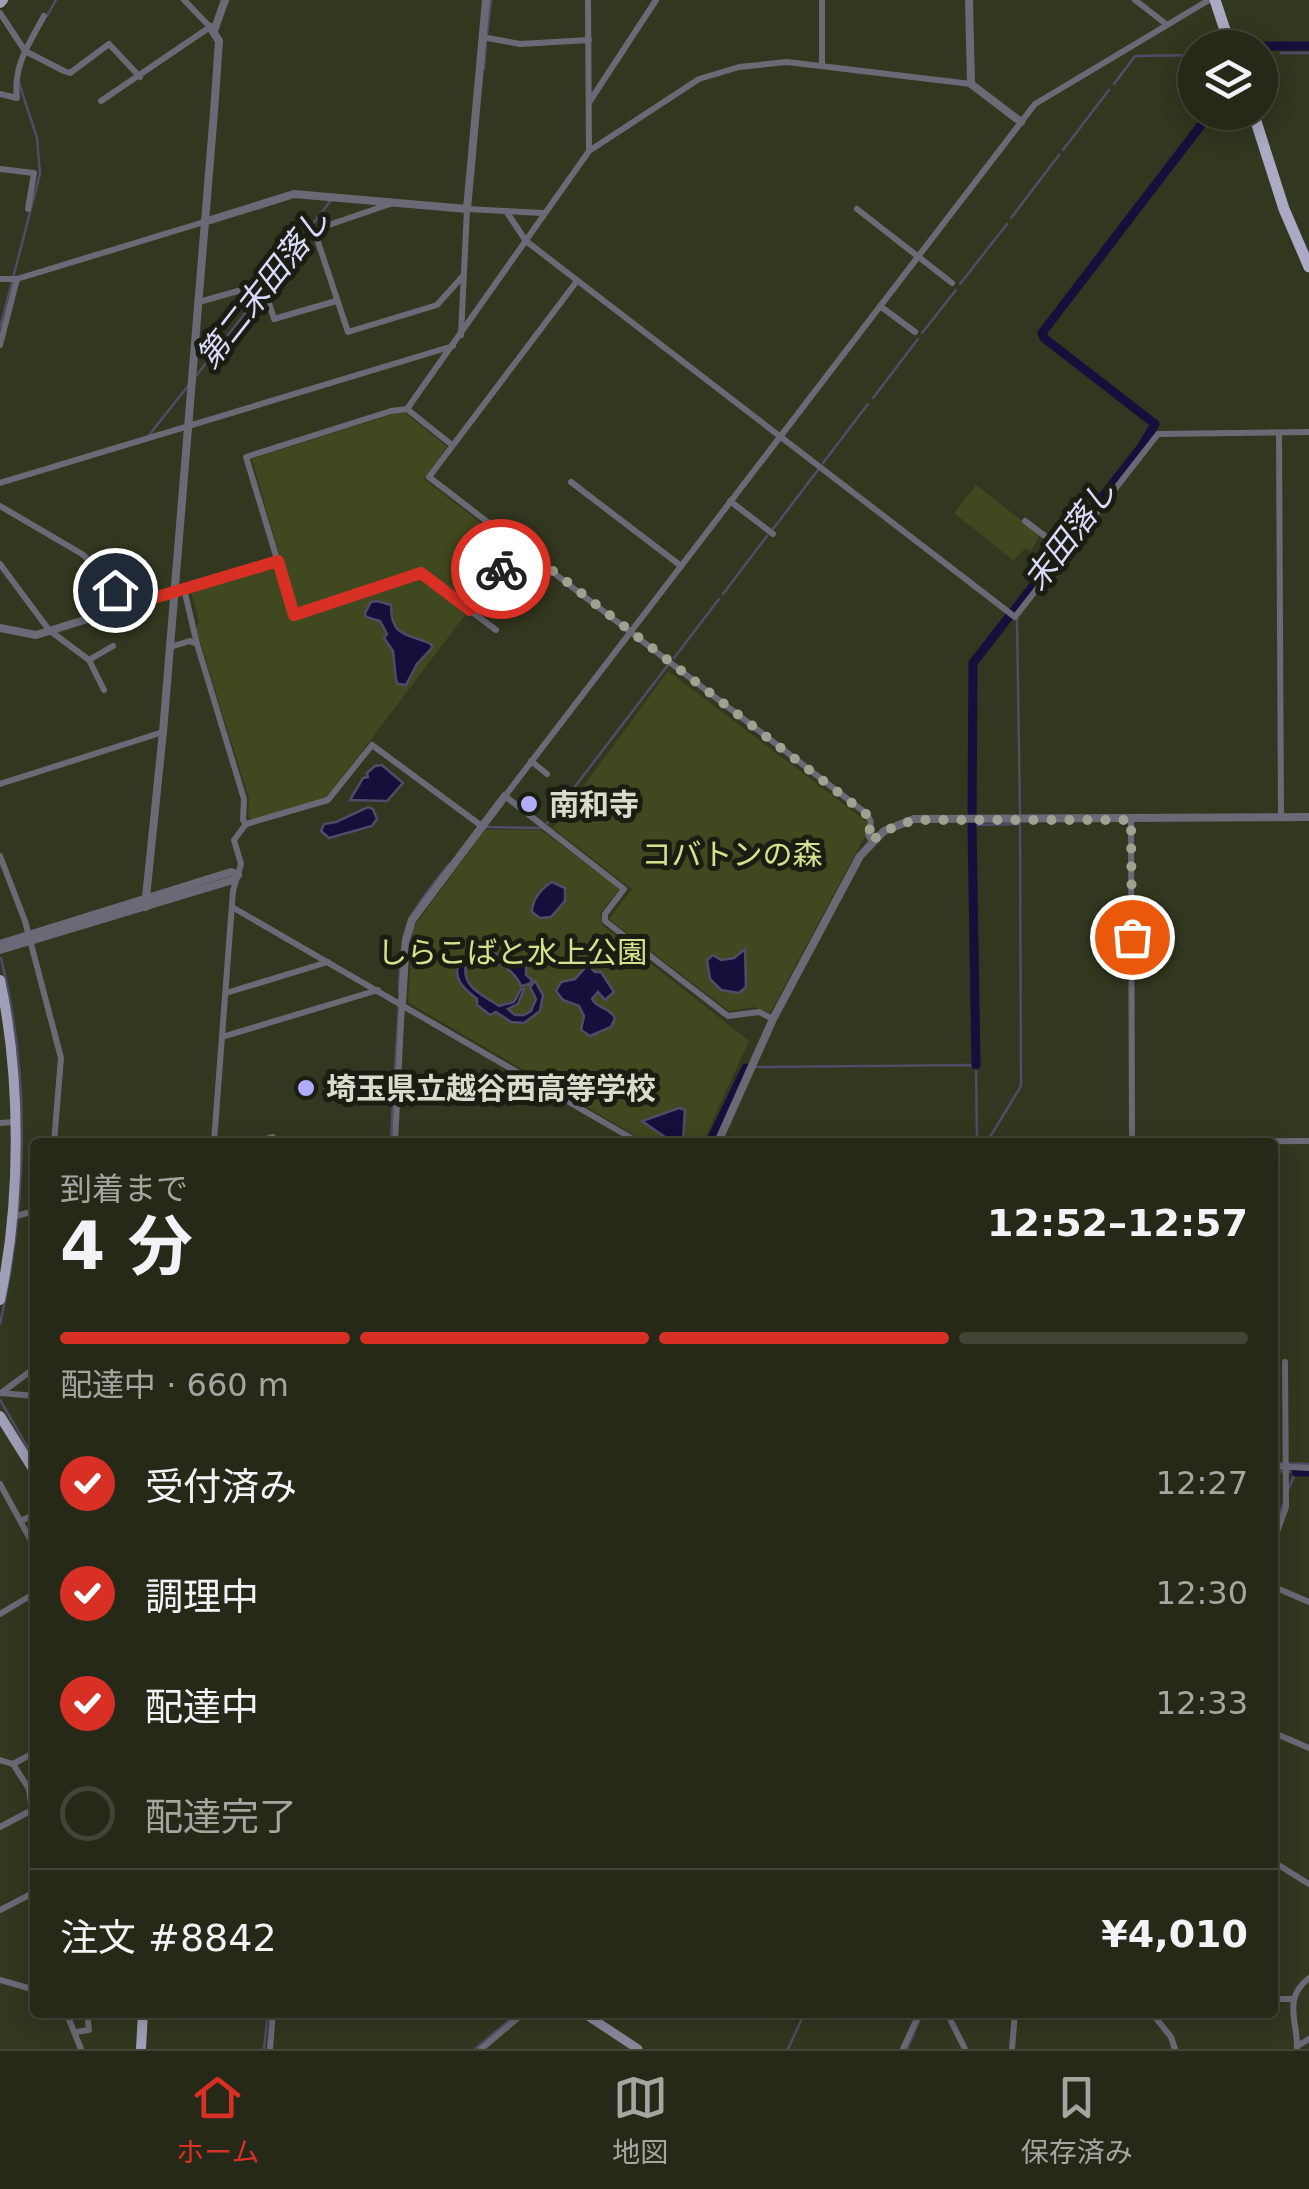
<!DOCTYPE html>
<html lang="ja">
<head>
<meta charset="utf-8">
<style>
  body { margin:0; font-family:"DejaVu Sans","Noto Sans JP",sans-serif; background:#323524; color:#f1f3f6; height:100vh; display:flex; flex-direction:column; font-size:38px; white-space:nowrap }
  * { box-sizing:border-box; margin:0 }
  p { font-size:32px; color:#a4a6a1 }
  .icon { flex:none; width:55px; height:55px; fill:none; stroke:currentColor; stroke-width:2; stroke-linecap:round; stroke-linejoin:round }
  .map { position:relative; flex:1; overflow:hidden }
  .panel { position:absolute; left:30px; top:1138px; width:1248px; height:880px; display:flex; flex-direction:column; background:#262917; border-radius:10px; box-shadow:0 5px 25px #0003,0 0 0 2px #424536 }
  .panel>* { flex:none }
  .buttons { position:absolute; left:1178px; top:30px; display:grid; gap:20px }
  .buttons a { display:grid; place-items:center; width:100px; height:100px; border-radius:50%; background:#262917; box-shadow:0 5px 25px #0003,0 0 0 2px #424536; font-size:50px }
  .pin { position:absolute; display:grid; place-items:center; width:85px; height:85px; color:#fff; margin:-42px; border:5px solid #fff; border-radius:50%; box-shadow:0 2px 10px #0007 }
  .courier { position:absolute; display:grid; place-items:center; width:100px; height:100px; margin:-50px; border:8px solid #d93025; border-radius:50%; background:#fff; color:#222; box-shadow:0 2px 12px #0007 }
  .head em { font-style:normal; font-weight:700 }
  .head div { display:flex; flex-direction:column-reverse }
  .head { display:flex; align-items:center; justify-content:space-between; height:170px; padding:0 30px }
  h1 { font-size:65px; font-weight:700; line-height:75px }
  .bar { display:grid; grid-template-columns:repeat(4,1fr); gap:15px 10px; align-content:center; height:120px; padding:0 30px }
  .bar i { height:12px; border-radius:8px; background:#424536 }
  .bar .selected { background:#d93025 }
  .bar p { grid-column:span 4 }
  .line { display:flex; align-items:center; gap:25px; padding:0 30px; border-top:2px solid #424536 }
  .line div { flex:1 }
  ol { padding:0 30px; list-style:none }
  li { display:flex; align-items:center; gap:30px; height:110px }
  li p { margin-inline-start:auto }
  li .icon { padding:10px; border-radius:50%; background:#d93025; color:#fff; stroke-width:4 }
  li:last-child { color:#a4a6a1 }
  li i { width:55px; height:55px; border:5px solid #424536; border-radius:50% }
  .dock { display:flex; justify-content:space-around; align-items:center; height:140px; border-top:2px solid #424536; background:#262917; font-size:28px; color:#a4a6a1 }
  .dock a { display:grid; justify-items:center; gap:5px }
  .dock .selected { color:#d93025 }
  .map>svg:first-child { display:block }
</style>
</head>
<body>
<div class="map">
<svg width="1309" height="2049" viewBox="0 0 1309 2049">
  <rect width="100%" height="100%" fill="#32371f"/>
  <!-- green -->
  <g fill="#40481f" fill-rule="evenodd">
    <polygon points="403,411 447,447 424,479 514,549 470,605 420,570 295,611 252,459"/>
    <polygon points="976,485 1040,535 1031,551 1026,548 1013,560 954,513"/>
    <path d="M274 566 278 567 293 617 422 576 468 611 326 799 253 821 248 817 249 799 196 628 199 621 191 591ZM377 601 390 605C392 637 406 633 431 644L432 648 417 664 410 681 395 671 393 651 380 621 366 617Z"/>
    <polygon points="668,671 871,825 770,1013 753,1007 729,1011 609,919 632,889 553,828"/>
    <polygon points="485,830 541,830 617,886 619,889 600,914 602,925 749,1041 703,1142 646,1142 408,1002 413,928"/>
  </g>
  <!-- water -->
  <g fill="#160e3b" stroke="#504c67" stroke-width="2.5">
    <path d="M377 601 391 605C391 637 406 633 431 644L432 648 417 664 406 685 398 684 396 680 393 651 384 638 387 634 380 621 366 617 365 613 371 602Z"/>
    <polygon points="382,765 403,783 387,801 350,800 363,778 368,777 367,773 375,766"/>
    <polygon points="368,807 373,809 377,819 372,826 329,838 321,831 324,824 336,822"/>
    <path d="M552 882 565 888V901L551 917 540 918 532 912C532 899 542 888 552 882Z"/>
    <path d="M480 948 488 949 505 960 511 958 526 967V975L532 980 529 984 521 986C514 968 485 950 468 962L462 958Z"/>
    <polygon points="745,949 746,987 739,993 721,990 710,979 707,960 713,955 721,960 734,958"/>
    <path d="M460 961 466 965C461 987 483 995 499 1006L514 1002 521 989H524L518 1004 508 1009 515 1015H524L531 1011 536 999 530 987 535 981 543 995 540 1011 524 1023 511 1022 496 1012 490 1015 477 1005V999C464 989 451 978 460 961Z"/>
    <path d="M584 961 595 972H601L614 992 605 1000 598 992 592 999C598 1009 609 1007 615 1018L611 1027 590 1036 581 1030 584 1016 579 1006 563 1000 556 991 561 982 575 979 584 969 580 964Z"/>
    <polygon points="679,1108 685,1110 683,1139 672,1142 642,1121"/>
  </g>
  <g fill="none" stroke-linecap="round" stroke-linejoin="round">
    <!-- stream -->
    <g stroke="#504c67" stroke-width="2.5">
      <polyline points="47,16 56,0"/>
      <polyline points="487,34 491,0"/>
      <polyline points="1281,53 1309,53"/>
      <polyline points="484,69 486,42"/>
      <polyline points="1114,84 1135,56 1195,55"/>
      <polyline points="1063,150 1109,90"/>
      <polyline points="1011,218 1059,155"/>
      <polyline points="960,284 1007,224"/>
      <polyline points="267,285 331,200"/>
      <polyline points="0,328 40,174 37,138 19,83"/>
      <polyline points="922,333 956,290"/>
      <polyline points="196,376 262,292"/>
      <polyline points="873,398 918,339"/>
      <polyline points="149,435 188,386"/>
      <polyline points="823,463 868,404"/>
      <polyline points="773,529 818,470"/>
      <polyline points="723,594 767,536"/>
      <polyline points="1017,618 1020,815"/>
      <polyline points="674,658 719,599"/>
      <polyline points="547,823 668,665"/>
      <polyline points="972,825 1019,824"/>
      <polyline points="484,827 541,828"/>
      <path d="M399 991C401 922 407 918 449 864"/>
      <polyline points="756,1067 976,1065 977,1142"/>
      <polyline points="391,1136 399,1004"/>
      <polyline points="987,1142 1021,1086 1020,823"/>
      <path d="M0 1324C27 1205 31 1078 1 958"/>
      <polyline points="0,1400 35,1460"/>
      <polyline points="1274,1463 1309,1464"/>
      <polyline points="1272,1471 1296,1472 1288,1490"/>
      <polyline points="1272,1533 1284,1502"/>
      <polyline points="264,2049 268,2012"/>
      <polyline points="475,2049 519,2012"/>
      <polyline points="788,2049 805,2012"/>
      <polyline points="907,2049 923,2012"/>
    </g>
    <!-- river -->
    <g stroke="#160e3b" stroke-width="9">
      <polyline points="1260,49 1262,46 1309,46"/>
      <polyline points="976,1065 972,825 973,663 1142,446 1155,424 1044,338 1042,333 1211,112"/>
      <polyline points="710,1142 746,1068"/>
      <polyline points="1296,1472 1309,1472"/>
    </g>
    <!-- minor -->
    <g stroke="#6a6a76" stroke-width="6">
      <polyline points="588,0 589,150"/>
      <polyline points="822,0 822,65"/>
      <polyline points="1135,0 1166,24"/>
      <polyline points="0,13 25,51 64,71 70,73 109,44 140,77"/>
      <polyline points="482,37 520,44 589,40"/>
      <path d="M0 94 17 98C13 65 29 44 44 16"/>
      <polyline points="101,101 210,27 184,0"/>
      <polyline points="590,101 656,0"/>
      <polyline points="0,169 34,173 28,209"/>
      <polyline points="393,203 314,230 348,332 437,305 462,277"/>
      <polyline points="857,209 952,283"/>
      <polyline points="506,211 526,241 1015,617 1158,434 1309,432"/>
      <polyline points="0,279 17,279 204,222"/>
      <polyline points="577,281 429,477 867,814 871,822 868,835 872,841"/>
      <polyline points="199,302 263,284 274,319 336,301"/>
      <polyline points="880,306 915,332"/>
      <polyline points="461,335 467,209 543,213"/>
      <polyline points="0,345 17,279"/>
      <polyline points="407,409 589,151 699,79 739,67 787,62 971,84"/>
      <polyline points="1279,433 1281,817"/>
      <polyline points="452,445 407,409 391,411 246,457 294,615 421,573 496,630"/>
      <polyline points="571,482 681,566"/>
      <polyline points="0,483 453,346"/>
      <polyline points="730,501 773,534"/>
      <polyline points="0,506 82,554 103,573 127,606"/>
      <polyline points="1025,521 1066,552"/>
      <polyline points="0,564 49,630 89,660 104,690"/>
      <polyline points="184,589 197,644"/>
      <polyline points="175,592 277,561"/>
      <polyline points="470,610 518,546"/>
      <polyline points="170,647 190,641 197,644 244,799 243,820 246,824 328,800 372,745 483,827"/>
      <polyline points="89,660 113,646"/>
      <polyline points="531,761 547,774"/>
      <polyline points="0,784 163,732"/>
      <polyline points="1131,820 1132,1142"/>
      <polyline points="0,856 25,921 61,1058 54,1142"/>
      <polyline points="232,907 638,1142"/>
      <polyline points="226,993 328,962"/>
      <polyline points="773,1019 759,1012 728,1016 605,921 605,914 624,889 505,796 1035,104 1209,0"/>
      <polyline points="222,1037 378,990"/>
      <polyline points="0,1123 15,1122"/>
      <polyline points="214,1142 233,891 241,864 234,840 246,824"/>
      <polyline points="255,1142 273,1137 274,1142"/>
      <polyline points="385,1142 395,1139"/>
      <polyline points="395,1142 402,1003"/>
      <polyline points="1090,1142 1309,1141"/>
      <polyline points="12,1217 35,1211"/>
      <polyline points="31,1370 35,1323"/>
      <polyline points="1,1393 32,1370"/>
      <polyline points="1,1393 35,1396"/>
      <polyline points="1272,1466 1309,1468"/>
      <polyline points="0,1484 35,1548"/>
      <polyline points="21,1521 35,1514"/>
      <polyline points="1272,1546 1286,1507 1285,1362"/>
      <polyline points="1272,1586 1309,1602"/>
      <polyline points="0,1614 35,1593"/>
      <polyline points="1272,1732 1309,1748"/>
      <polyline points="0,1760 13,1764 35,1752"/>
      <polyline points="13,1764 29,1789 35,1836"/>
      <polyline points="0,1827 32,1810"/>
      <polyline points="1272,1861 1309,1884"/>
      <polyline points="0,1910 35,1892"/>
      <polyline points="0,1980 35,1990"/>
      <polyline points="32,1989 35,1976"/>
      <polyline points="1272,1999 1293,1999"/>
      <polyline points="66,2012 81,2049"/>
      <polyline points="951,2012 951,2021 965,2049"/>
      <polyline points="1151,2012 1171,2037 1175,2049"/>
      <polyline points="76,2032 89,2030 87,2012"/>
      <polyline points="1299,2045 1309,2039"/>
      <polyline points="270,2049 273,2012"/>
      <polyline points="481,2049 525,2012"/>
      <polyline points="903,2049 920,2012"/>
      <polyline points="1012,2049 1015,2012"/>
      <path d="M1297 2049C1298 2021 1282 1999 1309 1978"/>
    </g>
    <!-- tertiary -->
    <g stroke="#6a6a76" stroke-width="8">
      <polyline points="969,0 971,84 1021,122"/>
      <polyline points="214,31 225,0"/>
      <polyline points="204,222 294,194 467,209 486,0"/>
      <polyline points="0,628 36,635 175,592"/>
      <polyline points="145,907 163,732 214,112 219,41 210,27"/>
      <polyline points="0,944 231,872 238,875"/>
      <polyline points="0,950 233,880 238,875"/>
      <polyline points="402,1003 406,940 412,920 505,796"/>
      <polyline points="718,1142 773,1019 860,856 884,831 914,819 1309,817"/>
    </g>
    <!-- secondary -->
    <polyline stroke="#88889b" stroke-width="9" points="582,2012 638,2049"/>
    <!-- primary -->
    <g stroke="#9f9fb7" stroke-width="10">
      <polyline points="0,3 3,0"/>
      <path d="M0 980C21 1077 21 1202 0 1300"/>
      <polyline points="0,1416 35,1472"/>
      <polyline points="141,2049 143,2012"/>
    </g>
    <!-- trunk -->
    <g stroke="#aaaac4" stroke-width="11">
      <polyline points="1215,0 1231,48"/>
      <polyline points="1253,112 1284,209 1309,267"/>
    </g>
  </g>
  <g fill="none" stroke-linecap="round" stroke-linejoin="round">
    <!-- done -->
    <polyline stroke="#9ea290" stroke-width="10" stroke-dasharray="0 18" points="501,569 518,546 522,547 866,814 872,822 868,835 872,841 884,831 914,820 1131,820 1132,937"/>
    <!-- route -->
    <polyline stroke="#d93025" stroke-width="12" points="115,590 127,606 278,561 294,615 421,573 470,610 501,569"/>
  </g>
  <!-- markers -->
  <g fill="#b0adfa" stroke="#1b1d12" stroke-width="4">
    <circle cx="529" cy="804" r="10"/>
    <circle cx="306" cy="1088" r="10"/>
  </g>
  <g text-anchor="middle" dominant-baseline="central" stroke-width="10" stroke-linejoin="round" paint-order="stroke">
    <!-- poi labels -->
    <g font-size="30" font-weight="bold" fill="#d8dccd" stroke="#1b1d12" text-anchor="start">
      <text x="549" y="804">南和寺</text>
      <text x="326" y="1088">埼玉県立越谷西高等学校</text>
    </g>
    <!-- park labels -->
    <g font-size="30" fill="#d1e48d" stroke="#1b1d12">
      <text x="732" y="854">コバトンの森</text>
      <text x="512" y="952">しらこばと水上公園</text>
    </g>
    <!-- water labels -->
    <g font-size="32" font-style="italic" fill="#dadbfc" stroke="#1b1d12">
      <text transform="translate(263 288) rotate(-52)">第二末田落し</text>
      <text transform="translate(1070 535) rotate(-53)">末田落し</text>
    </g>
  </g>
</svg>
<div class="buttons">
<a><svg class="icon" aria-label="layers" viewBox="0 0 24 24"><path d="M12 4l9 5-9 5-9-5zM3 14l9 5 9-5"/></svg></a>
</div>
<div class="pin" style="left:1132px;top:937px;background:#ea580c"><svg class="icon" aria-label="bag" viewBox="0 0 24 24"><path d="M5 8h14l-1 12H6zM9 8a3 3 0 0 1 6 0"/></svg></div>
<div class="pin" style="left:115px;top:590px;background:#1f2937"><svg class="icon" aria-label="home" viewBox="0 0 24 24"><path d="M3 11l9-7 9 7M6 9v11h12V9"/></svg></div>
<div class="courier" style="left:501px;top:569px"><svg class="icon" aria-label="bike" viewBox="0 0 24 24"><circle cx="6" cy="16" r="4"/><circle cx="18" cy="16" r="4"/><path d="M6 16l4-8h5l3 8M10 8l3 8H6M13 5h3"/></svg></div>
<section class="panel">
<div class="head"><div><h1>4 分</h1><p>到着まで</p></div><em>12:52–12:57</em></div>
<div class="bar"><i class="selected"></i><i class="selected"></i><i class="selected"></i><i></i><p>配達中 · 660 m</p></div>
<ol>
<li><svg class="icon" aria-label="check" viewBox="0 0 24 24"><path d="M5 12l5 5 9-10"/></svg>受付済み<p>12:27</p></li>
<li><svg class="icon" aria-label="check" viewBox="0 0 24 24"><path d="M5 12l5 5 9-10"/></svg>調理中<p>12:30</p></li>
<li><svg class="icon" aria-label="check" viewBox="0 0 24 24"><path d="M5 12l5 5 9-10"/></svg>配達中<p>12:33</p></li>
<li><i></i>配達完了</li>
</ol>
<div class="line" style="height:130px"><div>注文 #8842</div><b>¥4,010</b></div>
</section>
</div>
<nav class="dock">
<a class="selected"><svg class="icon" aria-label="home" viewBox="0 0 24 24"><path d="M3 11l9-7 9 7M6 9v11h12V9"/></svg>ホーム</a>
<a><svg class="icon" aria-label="map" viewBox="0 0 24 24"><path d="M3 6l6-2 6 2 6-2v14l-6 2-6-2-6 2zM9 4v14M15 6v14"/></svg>地図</a>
<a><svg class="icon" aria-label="saved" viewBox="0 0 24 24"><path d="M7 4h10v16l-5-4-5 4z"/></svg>保存済み</a>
</nav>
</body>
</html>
